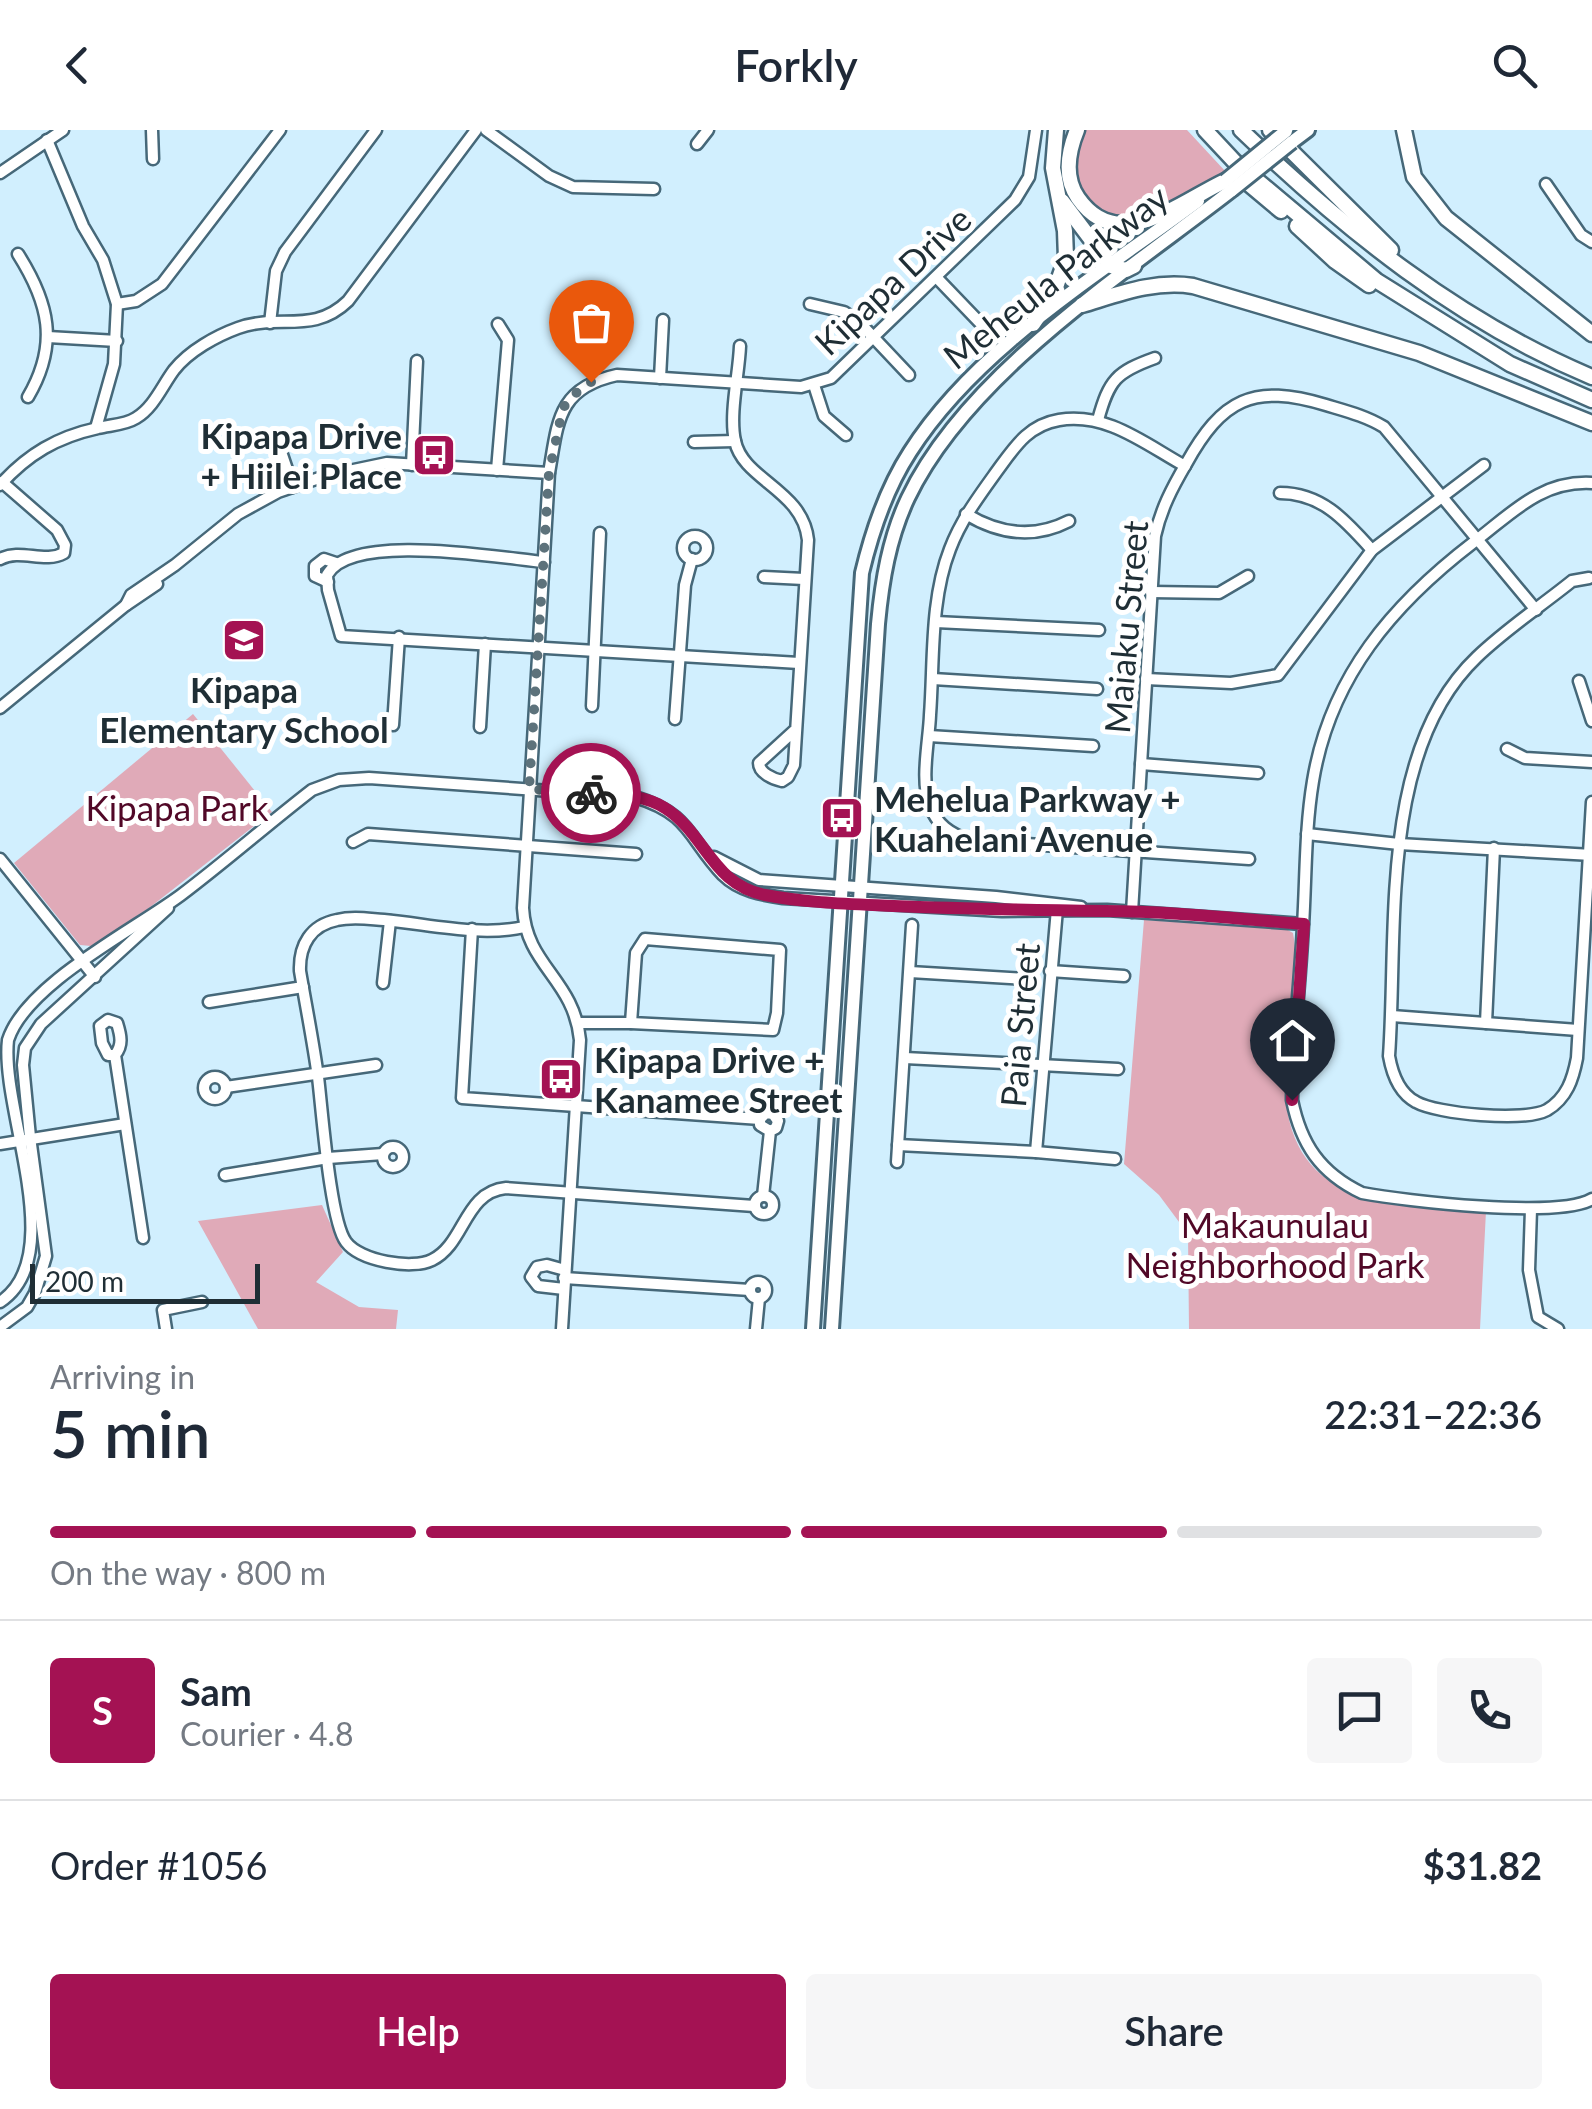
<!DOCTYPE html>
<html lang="en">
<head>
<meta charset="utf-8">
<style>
  body { margin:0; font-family:Lato,sans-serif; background:#f6f6f7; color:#1f2937; height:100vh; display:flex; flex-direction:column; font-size:38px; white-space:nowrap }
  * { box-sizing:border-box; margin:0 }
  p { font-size:32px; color:#747a83 }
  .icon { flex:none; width:55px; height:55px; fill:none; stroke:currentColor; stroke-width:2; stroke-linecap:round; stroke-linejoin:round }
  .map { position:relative; height:1199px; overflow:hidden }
  .sheet { display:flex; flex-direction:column; background:#fff; flex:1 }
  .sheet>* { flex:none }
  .scale { position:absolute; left:30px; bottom:25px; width:230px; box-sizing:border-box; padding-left:10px; border:5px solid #1f2e35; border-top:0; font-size:28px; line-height:35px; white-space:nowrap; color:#1f2e35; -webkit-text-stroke:8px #fff; paint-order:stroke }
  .pin { position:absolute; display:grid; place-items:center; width:85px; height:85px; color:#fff; margin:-102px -42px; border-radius:50% 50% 50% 0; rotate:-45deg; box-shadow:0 0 10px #0007 }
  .pin .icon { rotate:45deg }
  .courier { position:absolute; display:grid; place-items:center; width:100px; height:100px; margin:-50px; border:8px solid #a41253; border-radius:50%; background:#fff; color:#222; box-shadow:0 2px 12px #0007 }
  .summary em { font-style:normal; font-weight:600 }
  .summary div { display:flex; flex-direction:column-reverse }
  .summary { display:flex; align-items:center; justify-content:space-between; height:170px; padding:0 50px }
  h1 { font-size:65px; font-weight:600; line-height:75px }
  .bar { display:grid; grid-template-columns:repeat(4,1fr); gap:15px 10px; align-content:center; height:120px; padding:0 50px }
  .bar i { height:12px; border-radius:8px; background:#e0e1e3 }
  .bar .active { background:#a41253 }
  .bar p { grid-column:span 4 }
  .line { display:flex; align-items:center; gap:25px; padding:0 50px; border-top:2px solid #e0e1e3 }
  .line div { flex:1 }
  .round { display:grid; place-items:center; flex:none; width:105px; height:105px; border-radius:10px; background:#f6f6f7 }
  .cta { display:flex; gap:20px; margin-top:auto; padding:20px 50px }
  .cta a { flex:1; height:115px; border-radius:10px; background:#a41253; color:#fff; font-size:40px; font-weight:600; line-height:115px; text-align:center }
  .cta a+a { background:#f6f6f7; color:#1f2937 }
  header { display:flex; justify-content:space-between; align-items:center; height:130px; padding:0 50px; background:#fff; font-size:45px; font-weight:600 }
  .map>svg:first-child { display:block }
</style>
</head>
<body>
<header><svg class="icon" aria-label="back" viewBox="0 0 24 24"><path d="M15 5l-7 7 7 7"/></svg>Forkly<svg class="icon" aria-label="search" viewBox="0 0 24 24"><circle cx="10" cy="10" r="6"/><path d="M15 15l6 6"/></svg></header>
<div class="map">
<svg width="1592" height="1199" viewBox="0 0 1592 1199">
  <rect width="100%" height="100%" fill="#d1effe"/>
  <!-- green -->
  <g fill="#e0aab8">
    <path d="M1084 0H1187L1226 42C1186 67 1117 125 1083 61 1072 41 1074 19 1084 0Z"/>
    <polygon points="193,584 272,682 149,778 91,816 80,815 14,733"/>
    <path d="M1144 790 1286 799 1293 803C1299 833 1290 872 1288 903 1287 925 1283 950 1286 972 1299 1082 1403 1075 1486 1081L1480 1199H1189L1188 1104 1159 1065 1124 1034Z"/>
    <polygon points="322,1075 343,1122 316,1152 359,1177 398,1180 396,1199 258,1199 198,1091"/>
  </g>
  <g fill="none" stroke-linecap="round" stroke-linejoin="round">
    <!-- minor casing -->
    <g stroke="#466879" stroke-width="15">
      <g id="minor">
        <polyline points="152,0 153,29"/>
        <polyline points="486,0 549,46 573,57 654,59"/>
        <polyline points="47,10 83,96 103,130 117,174 114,234 96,298"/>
        <polyline points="697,14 708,0"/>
        <polyline points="0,43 63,0"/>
        <polyline points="1546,54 1581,105 1592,112"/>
        <path d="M18 124C49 173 59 214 28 267"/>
        <polyline points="937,148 984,197"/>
        <polyline points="117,174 136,171 162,154 280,0"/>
        <polyline points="810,174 844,182 859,192 909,245"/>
        <polyline points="270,193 276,141 285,122 376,0"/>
        <polyline points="48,207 117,211"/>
        <path d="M740 216C739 244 729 284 735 311 743 350 803 360 808 410L794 635 788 647 782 651C773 649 759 643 759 633L794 601"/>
        <polyline points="660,248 663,190"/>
        <polyline points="814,255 824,286 846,305"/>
        <path d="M1098 290C1109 250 1116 242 1155 228"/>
        <polyline points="276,307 293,357"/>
        <polyline points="694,312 735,311"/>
        <polyline points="412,335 417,231"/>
        <path d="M1185 336C1145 314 1107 282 1059 290 1028 295 1014 318 997 341 979 366 961 390 950 419 930 470 934 531 930 585 929 612 920 650 930 676 937 695 950 703 968 710L1249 729"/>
        <polyline points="497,340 508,210 498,194"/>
        <path d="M1592 353C1541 350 1511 384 1474 412 1393 474 1330 547 1313 651 1305 699 1306 747 1303 796 1300 854 1293 912 1292 970 1301 1014 1320 1043 1362 1063 1405 1071 1558 1089 1592 1069"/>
        <path d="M0 355C28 324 57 307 98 298 110 295 125 295 136 288 154 277 162 256 174 240 189 221 216 206 238 198 279 183 313 205 348 171L476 0"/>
        <path d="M1280 363C1322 363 1346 391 1372 420"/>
        <path d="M966 384C999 404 1034 409 1069 391"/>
        <circle cx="695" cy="418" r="12"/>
        <path d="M0 429C21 418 44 434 64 423L65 415 57 400 2 352"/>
        <path d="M544 432C500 428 351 401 327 445L328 460 341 506 799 533"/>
        <polyline points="764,447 804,449"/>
        <path d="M1589 448 1572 451C1541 476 1506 499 1477 527 1378 621 1398 801 1389 926 1392 943 1399 963 1416 972 1437 984 1525 992 1547 980 1567 968 1573 949 1577 928L1592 672"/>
        <polyline points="328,452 315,446 315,436 324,429 336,433"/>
        <polyline points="1151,462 1219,463 1248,446"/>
        <polyline points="126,475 131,465 175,435 238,384 278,362 325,346 387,333 549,343"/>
        <polyline points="936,492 1099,500"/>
        <polyline points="933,549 1097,559"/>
        <polyline points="1146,549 1231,553 1278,545 1372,420 1484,335"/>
        <polyline points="1579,551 1592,591"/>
        <polyline points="592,576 600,403"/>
        <polyline points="0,578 126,475 157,454"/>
        <polyline points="675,589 685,455 692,429"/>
        <polyline points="393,595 399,507"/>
        <polyline points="480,597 485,514"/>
        <polyline points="929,606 1093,616"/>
        <polyline points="1507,619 1525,628 1592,632"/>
        <polyline points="1141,634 1258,643"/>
        <polyline points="1307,704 1399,714 1592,725"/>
        <polyline points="353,712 368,704 636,724"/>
        <polyline points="714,727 759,750 996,767 1081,777"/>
        <polyline points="0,729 95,847"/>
        <path d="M1132 782 1155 406C1161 379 1172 358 1186 334 1222 269 1253 253 1326 275 1346 281 1366 286 1384 297L1536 480"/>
        <path d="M524 797C480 807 429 794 384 790 369 789 353 786 337 790 311 795 299 815 300 841 306 876 313 911 318 947 322 979 330 1091 346 1112 360 1131 412 1140 432 1130 465 1114 464 1062 506 1058L754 1076"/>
        <polyline points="472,799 462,968 760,989"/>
        <polygon points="645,809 780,820 777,883 773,900 631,893 636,823"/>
        <polyline points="1050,841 1124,846"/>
        <polyline points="910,842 1028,849"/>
        <polyline points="383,853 390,791"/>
        <polyline points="209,872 303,857"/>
        <polyline points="1392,886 1578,900"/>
        <polyline points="578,893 631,893"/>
        <polyline points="1486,893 1494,718"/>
        <path d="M115 925H108L102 913 100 896 108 890 117 893C121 906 123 915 115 925L143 1108"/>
        <polyline points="905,928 1118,939"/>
        <circle cx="215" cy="958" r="11"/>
        <polyline points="226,957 376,935"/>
        <polyline points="0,1014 125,994"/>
        <polyline points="898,1015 1036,1022 1115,1029"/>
        <circle cx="393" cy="1027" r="10"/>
        <polyline points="1036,1022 1057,779"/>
        <polyline points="897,1032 912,795"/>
        <polyline points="225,1045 328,1028 383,1024"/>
        <circle cx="764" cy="1075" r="9"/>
        <polyline points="763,1066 770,1001 776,998 778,991 773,984 766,983 760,989 760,995 770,1001"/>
        <polyline points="1531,1079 1529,1140 1538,1187 1558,1199"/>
        <polyline points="564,1148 750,1160"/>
        <circle cx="758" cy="1160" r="8"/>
        <polyline points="564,1159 538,1156 531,1147 537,1137 547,1135 565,1140"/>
        <path d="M0 1172C70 1126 0 980 8 910 26 854 134 800 181 765 226 731 268 694 312 660L339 650 369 648 635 667C691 684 688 708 723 745 739 761 762 765 783 768L1002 781 1107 780 1303 794"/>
        <polyline points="0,1197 27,1177 35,1163 46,1126 30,1007 23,935 25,918 41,894 168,778"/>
        <polyline points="166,1199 163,1180 202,1172"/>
        <path d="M562 1199 580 910C574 849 526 836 523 778L549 343C558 292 557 258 617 245L801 257 831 248 1015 70 1029 47 1036 0"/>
        <polyline points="756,1199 759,1168"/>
      </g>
    </g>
    <!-- major casing -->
    <g stroke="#466879" stroke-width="18">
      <g id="major">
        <polyline points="1292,12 1308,0"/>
        <path d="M813 1199 862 443C872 401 886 359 910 322 976 218 1100 144 1198 71"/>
        <path d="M832 1199 878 494C882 451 889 408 908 368 967 244 1124 144 1232 60"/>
      </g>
    </g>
    <!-- highway casing -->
    <g stroke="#466879" stroke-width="19">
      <g id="highway">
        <path d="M1077 0C1068 22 1064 48 1078 68 1118 126 1180 72 1225 51"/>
        <polyline points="1205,0 1234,31 1377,151 1510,234 1592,270"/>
        <path d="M1241 0C1345 100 1458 191 1592 247"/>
        <polyline points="1270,0 1391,120"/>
        <polyline points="1404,0 1414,47 1446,88 1592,204"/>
        <polyline points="1244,50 1281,81"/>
        <polyline points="1062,71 1111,136 1126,140 1134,136"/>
        <polyline points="1297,96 1335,131 1369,155"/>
        <path d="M1082 175C1119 164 1154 150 1193 156L1419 223 1592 293"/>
        <polyline points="1033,194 1054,163 1066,128 1065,101 1053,38 1056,0"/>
      </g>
    </g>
    <!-- minor -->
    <use href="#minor" stroke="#fff" stroke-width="10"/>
    <!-- major -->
    <use href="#major" stroke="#fff" stroke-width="12"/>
    <!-- highway -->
    <use href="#highway" stroke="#fff" stroke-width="14"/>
    <!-- major-bridge casing -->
    <g stroke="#466879" stroke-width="18" stroke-linecap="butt">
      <g id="major-bridge">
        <polyline points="1225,51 1286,1"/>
        <polyline points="1232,60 1292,12"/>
      </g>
    </g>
    <!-- major-bridge -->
    <use href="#major-bridge" stroke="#fff" stroke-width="12"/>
  </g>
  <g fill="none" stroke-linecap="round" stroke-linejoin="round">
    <!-- done -->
    <polyline stroke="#5d727b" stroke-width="10" stroke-dasharray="0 18" points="591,252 572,266 563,278 549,343 529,659 591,663"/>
    <!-- route -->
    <path stroke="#a41253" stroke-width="12" d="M591 663C616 665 644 664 665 678 706 704 712 755 765 765 807 773 851 774 894 776 965 779 1035 780 1106 781 1172 781 1238 789 1304 794L1292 970"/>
  </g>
  <!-- icons -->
  <defs>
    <g id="bus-square" transform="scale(2.25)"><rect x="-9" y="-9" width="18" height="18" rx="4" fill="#a41253" stroke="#fff"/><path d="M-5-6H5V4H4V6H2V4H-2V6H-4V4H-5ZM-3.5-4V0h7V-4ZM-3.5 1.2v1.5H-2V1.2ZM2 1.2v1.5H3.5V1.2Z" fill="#fff"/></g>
    <g id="school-square" transform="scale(2.25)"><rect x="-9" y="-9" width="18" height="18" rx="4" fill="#a41253" stroke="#fff"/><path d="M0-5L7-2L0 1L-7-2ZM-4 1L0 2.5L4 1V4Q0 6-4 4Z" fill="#fff"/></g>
  </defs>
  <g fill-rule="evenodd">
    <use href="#bus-square" x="434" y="325"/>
    <use href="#school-square" x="244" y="510"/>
    <use href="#bus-square" x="842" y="688"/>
    <use href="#bus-square" x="561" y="949"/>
  </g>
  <g text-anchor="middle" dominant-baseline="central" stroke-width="10" stroke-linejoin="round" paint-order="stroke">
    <!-- street labels -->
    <g font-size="35" fill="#1f2e35" stroke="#fff">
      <text transform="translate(1055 146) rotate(-38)">Meheula Parkway</text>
      <text transform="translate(892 150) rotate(-43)">Kipapa Drive</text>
      <text transform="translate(1125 497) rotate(-85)">Maiaku Street</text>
      <text transform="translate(1019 895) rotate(-85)">Paia Street</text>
    </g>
    <!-- poi labels -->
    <g font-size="35" font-weight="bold" fill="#1f2e35" stroke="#fff" text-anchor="start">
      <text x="402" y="305" text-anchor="end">Kipapa Drive<tspan x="402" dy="40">+ Hiilei Place</tspan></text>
      <text x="244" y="559" text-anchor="middle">Kipapa<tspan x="244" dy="40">Elementary School</tspan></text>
      <text x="874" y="668">Mehelua Parkway +<tspan x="874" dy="40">Kuahelani Avenue</tspan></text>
      <text x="594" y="929">Kipapa Drive +<tspan x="594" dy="40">Kanamee Street</tspan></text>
    </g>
    <!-- park labels -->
    <g font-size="35" fill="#510827" stroke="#fff">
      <text x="177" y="677">Kipapa Park</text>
      <text x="1275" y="1094">Makaunulau<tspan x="1275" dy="40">Neighborhood Park</tspan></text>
    </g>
  </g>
</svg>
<div class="scale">200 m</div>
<div class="pin" style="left:591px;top:252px;background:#ea580c"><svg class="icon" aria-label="bag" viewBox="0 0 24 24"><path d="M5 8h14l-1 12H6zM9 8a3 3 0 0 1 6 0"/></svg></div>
<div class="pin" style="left:1292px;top:970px;background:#1f2937"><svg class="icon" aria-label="home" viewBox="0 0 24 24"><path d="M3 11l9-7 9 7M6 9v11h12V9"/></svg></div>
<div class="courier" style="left:591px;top:663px"><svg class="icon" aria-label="bike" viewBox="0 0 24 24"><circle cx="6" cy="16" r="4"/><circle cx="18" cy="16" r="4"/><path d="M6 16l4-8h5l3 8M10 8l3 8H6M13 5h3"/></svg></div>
</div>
<section class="sheet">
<div class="summary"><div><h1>5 min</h1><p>Arriving in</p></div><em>22:31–22:36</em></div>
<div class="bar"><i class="active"></i><i class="active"></i><i class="active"></i><i></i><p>On the way · 800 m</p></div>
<div class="line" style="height:180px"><b class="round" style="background:#a41253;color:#fff">S</b><div><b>Sam</b><p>Courier · 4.8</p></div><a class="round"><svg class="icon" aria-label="chat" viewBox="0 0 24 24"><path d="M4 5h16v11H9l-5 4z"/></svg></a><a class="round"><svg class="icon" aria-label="phone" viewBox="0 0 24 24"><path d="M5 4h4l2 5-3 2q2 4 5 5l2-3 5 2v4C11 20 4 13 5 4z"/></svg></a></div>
<div class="line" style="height:130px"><div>Order #1056</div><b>$31.82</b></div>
<div class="cta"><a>Help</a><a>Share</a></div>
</section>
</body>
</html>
